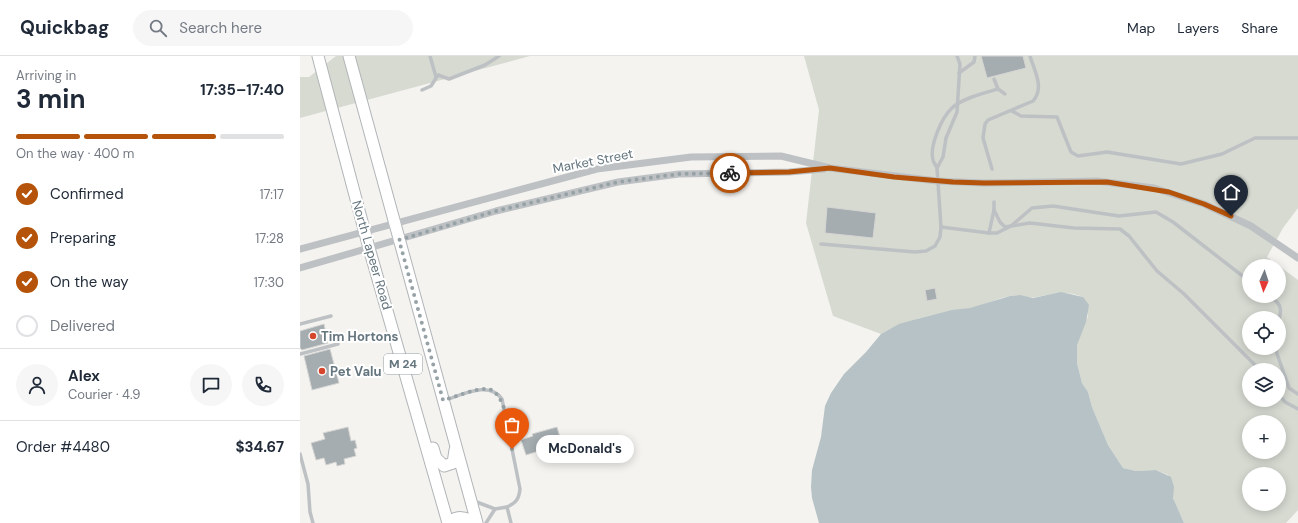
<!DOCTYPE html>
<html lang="en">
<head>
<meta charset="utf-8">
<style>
  body { margin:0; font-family:"DM Sans",sans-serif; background:#f6f6f7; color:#1f2937; height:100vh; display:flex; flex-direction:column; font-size:15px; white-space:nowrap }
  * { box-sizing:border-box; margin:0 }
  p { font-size:13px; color:#747a83 }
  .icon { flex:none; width:22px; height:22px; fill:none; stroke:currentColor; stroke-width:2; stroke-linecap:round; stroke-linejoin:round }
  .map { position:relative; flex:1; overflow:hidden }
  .sheet { display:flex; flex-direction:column; background:#fff; width:300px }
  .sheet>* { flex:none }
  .needle { width:26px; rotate:183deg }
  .fabs { position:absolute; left:942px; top:203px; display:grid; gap:8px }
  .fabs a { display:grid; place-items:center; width:44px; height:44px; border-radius:50%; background:#fff; box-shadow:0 2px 10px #0003; font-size:20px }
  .pin { position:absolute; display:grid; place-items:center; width:34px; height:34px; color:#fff; margin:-41px -17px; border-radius:50% 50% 50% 0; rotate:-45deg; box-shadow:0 0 4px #0007 }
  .pin .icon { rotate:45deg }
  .courier { position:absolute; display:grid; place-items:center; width:40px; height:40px; margin:-20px; border:3px solid #b45309; border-radius:50%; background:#fff; color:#222; box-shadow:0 1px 5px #0007 }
  .bubble { position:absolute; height:28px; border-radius:14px; background:#fff; box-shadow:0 2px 10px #0003; font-size:13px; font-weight:700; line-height:28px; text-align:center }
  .overview em { font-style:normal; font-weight:700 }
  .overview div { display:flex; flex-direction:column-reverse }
  .overview { display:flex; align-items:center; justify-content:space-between; height:68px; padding:0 16px }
  h1 { font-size:26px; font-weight:700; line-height:30px }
  .bar { display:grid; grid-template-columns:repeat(4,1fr); gap:6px 4px; align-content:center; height:48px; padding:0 16px }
  .bar i { height:5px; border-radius:3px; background:#e0e1e3 }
  .bar .current { background:#b45309 }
  .bar p { grid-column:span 4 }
  .line { display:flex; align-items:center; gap:10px; padding:0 16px; border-top:1px solid #e0e1e3 }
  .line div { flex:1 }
  .round { display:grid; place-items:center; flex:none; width:42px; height:42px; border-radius:21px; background:#f6f6f7 }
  ol { padding:0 16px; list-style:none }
  li { display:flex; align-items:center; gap:12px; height:44px }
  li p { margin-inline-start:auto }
  li .icon { padding:4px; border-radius:50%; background:#b45309; color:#fff; stroke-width:4 }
  li:last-child { color:#747a83 }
  li i { width:22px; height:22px; border:2px solid #e0e1e3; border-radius:50% }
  header { display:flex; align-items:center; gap:24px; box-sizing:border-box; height:56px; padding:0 20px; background:#fff; border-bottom:1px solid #e0e1e3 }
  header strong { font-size:19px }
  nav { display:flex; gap:22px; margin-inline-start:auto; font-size:14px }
  .search { width:280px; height:36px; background:#f6f6f7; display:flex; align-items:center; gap:10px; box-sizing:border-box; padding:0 14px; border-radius:22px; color:#747a83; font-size:15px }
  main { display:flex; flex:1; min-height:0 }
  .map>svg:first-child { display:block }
</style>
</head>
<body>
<header>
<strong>Quickbag</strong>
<div class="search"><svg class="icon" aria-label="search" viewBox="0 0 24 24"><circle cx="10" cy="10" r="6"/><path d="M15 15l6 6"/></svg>Search here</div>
<nav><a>Map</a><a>Layers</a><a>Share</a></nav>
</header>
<main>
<section class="sheet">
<div class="overview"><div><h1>3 min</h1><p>Arriving in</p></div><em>17:35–17:40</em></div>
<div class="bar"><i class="current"></i><i class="current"></i><i class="current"></i><i></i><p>On the way · 400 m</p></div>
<ol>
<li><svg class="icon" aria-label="check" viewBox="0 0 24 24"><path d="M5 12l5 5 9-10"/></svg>Confirmed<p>17:17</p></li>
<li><svg class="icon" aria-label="check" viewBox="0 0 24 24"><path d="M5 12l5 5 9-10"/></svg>Preparing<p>17:28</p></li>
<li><svg class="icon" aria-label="check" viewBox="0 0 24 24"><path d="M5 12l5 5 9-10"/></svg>On the way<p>17:30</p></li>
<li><i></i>Delivered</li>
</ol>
<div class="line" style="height:72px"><a class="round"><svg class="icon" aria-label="person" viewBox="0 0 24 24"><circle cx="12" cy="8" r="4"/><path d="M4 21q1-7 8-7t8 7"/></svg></a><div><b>Alex</b><p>Courier · 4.9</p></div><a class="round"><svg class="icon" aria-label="chat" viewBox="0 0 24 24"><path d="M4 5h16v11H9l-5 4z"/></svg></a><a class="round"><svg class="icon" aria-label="phone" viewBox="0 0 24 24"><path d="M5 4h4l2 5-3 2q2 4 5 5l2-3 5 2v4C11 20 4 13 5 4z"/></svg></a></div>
<div class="line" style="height:52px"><div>Order #4480</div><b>$34.67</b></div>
</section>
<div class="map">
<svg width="998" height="467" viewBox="0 0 998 467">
  <rect width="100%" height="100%" fill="#f4f3f0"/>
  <!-- green -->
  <g fill="#d6dad1" fill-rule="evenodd">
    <polygon points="36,0 230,0 0,62 0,21 9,21"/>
    <path d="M504 0H998V152L983 172 967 201 998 224V454L986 467H884L874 445 868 419 856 414 836 415 823 412 808 389 792 351 788 336 782 327 777 307 776 296 777 285 788 260 783 241C763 234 755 238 736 241 728 243 720 238 711 240 697 242 685 249 671 252 638 258 611 261 581 278L533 260 506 167 519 54ZM949 210H979V240H949ZM949 262H979V292H949ZM949 314H979V344H949ZM949 366H979V396H949ZM949 418H979V448H949Z"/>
  </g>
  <!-- water -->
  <polygon fill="#b6c2c5" points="761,236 783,241 789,249 786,266 777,289 777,307 782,327 788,336 792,351 808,389 823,412 836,415 856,414 871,421 874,431 873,442 884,467 519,467 512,442 511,431 512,414 521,381 525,350 531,337 544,318 566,296 581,278 599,268 613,264 652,254 670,252 710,240 720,239 733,242"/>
  <!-- building -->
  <g fill="#a5adb1" stroke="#d5d5d3">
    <polygon points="681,0 723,0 726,12 687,22"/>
    <polygon points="527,151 576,157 573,182 525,177"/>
    <polygon points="635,232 637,243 627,245 625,234"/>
    <polygon points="24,268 28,287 2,294 0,292 0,275"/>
    <polygon points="30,293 39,327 12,334 4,300"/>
    <polygon points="48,371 51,385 55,384 57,392 54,393 56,400 44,403 45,408 37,410 36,406 26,409 24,402 16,404 11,387 25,383 23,377"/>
    <polygon points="257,371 262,388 226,399 221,384 233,380 232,378"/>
  </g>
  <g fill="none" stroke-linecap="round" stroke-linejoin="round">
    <!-- primary casing -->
    <g stroke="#b1b5b8" stroke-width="13">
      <g id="primary">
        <polyline points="18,0 69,192 148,467"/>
        <polyline points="49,0 177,467"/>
        <polyline points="133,392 136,402 144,410 153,407 155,394"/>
        <path d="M148 466C158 460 165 460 175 467"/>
      </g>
    </g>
    <!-- lane -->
    <g stroke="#bdc1c4" stroke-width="3.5">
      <polyline points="130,0 136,21"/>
      <polyline points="659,17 674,6 675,0"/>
      <polyline points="694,23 698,33"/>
      <polyline points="122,34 131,30 138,19 149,23 185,9 199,0"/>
      <polyline points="712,55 721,60 757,61 771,96 778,100 807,96 881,108 922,98 955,82 998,82"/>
      <path d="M637 112C636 109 633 106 633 104 629 90 642 61 652 52 663 42 684 37 698 33L705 38"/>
      <path d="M692 113 683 82 685 68 688 64 733 45C745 32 734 14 730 0"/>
      <polyline points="694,146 694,154 689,177 697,177 711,170 730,167 774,172 820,173 829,180 857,215 883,237 960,314"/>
      <polyline points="694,154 700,166 705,171 711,170 732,152 753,150 819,160 856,156 873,166 949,225"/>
      <polyline points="641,171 689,177"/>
      <polyline points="521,188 615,196 626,195 635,190 640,181 641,171 637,112 643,101 646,82 657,56 660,8 657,0"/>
      <path d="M970 240C979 247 983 251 979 263"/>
      <polyline points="0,268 31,260"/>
      <polyline points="975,292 989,332 998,338"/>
      <polyline points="0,298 38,288"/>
      <polyline points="979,338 985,346 998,353"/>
      <path d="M145 344C162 339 189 324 202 343L220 433C219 443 216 447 207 451"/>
      <polyline points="0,398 8,428 10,456 13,467"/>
      <polyline points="174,445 195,453 207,451 211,467"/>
      <polyline points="186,467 195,453"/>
    </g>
    <!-- street -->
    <g stroke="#bdc1c4" stroke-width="7">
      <polyline points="0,193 297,113 391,101 481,100 530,112 637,125 684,127 797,125 854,132 904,148 951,170 998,202"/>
      <polyline points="0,212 196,155 318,126 379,118 489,116 524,113"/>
    </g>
    <!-- primary -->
    <use href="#primary" stroke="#fff" stroke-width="11"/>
  </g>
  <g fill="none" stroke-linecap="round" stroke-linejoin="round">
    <!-- done -->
    <path stroke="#97a2a7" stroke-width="4" stroke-dasharray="0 7.2" d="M212 393C210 378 206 336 188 333 175 332 156 341 143 344L99 184 196 155 318 126 379 118 430 117"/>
    <!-- route -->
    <polyline stroke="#b45309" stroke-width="5" points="430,117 489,116 530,112 594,121 653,126 684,127 807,126 869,136 904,148 931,160"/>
  </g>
  <!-- markers -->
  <g fill="#d6462d" stroke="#fff" stroke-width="1.5">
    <circle cx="13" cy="280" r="4"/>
    <circle cx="22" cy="315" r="4"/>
  </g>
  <g text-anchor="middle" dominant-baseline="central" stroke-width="4" stroke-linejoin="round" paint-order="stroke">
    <!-- shield labels -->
    <rect fill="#fff" stroke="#939fa5" stroke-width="1" x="84" y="298" width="38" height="20" rx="3"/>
    <g font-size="12" font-weight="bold" fill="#65767f">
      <text x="103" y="308">M 24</text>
    </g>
    <!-- street labels -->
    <g font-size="13" fill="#65767f" stroke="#fff">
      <text transform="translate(293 105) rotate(-11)">Market Street</text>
      <text transform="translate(72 199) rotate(74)">North Lapeer Road</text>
    </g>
    <!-- poi labels -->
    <g font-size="13" font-weight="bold" fill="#65767f" stroke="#fff" text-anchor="start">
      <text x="21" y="280">Tim Hortons</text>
      <text x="30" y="315">Pet Valu</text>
    </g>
  </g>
</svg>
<div class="fabs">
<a><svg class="needle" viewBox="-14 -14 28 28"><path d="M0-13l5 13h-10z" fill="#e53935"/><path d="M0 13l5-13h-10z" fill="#747a83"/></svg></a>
<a><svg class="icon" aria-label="locate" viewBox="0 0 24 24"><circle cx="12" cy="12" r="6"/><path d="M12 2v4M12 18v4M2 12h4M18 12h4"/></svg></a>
<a><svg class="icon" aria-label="layers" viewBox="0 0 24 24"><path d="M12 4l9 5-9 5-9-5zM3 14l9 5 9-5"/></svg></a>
<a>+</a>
<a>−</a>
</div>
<div class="pin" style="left:212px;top:393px;background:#ea580c"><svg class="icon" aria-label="bag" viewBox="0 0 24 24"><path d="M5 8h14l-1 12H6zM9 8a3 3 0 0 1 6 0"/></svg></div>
<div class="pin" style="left:931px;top:160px;background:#1f2937"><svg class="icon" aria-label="home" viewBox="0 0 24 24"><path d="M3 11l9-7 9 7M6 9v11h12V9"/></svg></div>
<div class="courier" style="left:430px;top:117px"><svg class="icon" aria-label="bike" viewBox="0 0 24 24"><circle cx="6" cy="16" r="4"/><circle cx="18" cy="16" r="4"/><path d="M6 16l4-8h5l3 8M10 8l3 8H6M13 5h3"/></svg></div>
<div class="bubble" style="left:236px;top:379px;width:98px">McDonald's</div>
</div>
</main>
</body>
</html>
